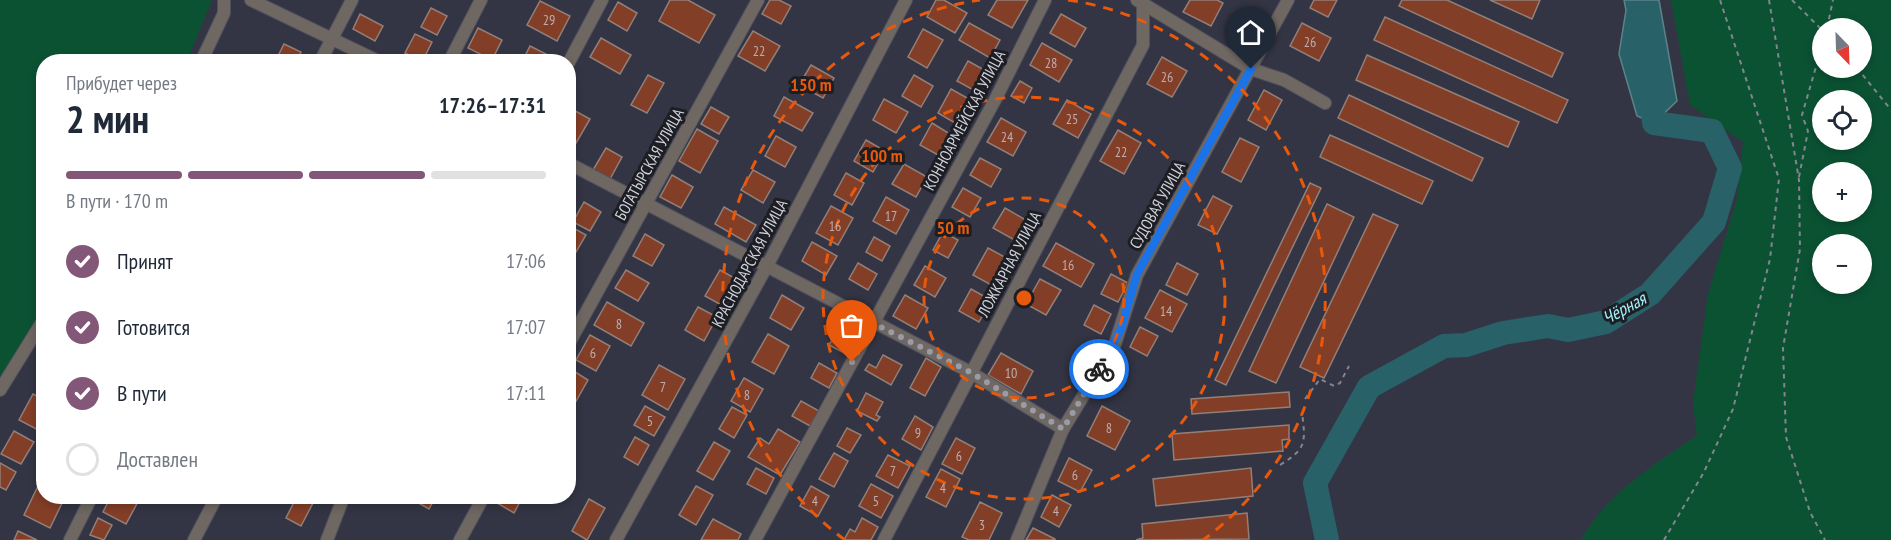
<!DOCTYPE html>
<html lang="ru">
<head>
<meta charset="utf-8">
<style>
  body { margin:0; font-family:"PT Sans Narrow",sans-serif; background:#f6f6f7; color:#1f2937; height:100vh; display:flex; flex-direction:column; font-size:22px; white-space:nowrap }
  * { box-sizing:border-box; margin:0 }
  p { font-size:20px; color:#747a83 }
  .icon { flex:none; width:33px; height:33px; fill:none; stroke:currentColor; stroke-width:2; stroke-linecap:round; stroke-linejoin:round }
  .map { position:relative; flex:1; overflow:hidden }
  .details { position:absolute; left:36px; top:54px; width:540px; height:450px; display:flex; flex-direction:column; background:#fff; border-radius:24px; box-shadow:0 3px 9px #0003 }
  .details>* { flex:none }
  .needle { width:39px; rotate:157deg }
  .fabs { position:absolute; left:1812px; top:18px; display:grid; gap:12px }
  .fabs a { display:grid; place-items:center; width:60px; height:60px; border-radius:50%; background:#fff; box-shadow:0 3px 9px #0003; font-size:30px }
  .pin { position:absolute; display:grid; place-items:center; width:51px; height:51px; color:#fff; margin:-62px -26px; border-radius:50% 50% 50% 0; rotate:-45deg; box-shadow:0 0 6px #0007 }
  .pin .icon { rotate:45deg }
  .courier { position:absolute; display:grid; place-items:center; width:60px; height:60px; margin:-30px; border:4px solid #1a73e8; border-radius:50%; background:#fff; color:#222; box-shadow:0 2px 8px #0007 }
  .overview em { font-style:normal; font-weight:800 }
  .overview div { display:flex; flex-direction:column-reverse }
  .overview { display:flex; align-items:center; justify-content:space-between; height:102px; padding:0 30px }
  h1 { font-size:39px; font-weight:800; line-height:45px }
  .bar { display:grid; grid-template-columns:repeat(4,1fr); gap:9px 6px; align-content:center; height:72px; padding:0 30px }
  .bar i { height:8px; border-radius:4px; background:#e0e1e3 }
  .bar .selected { background:#825778 }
  .bar p { grid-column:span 4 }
  ol { padding:0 30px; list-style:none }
  li { display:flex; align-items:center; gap:18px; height:66px }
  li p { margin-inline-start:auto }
  li .icon { padding:6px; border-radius:50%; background:#825778; color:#fff; stroke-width:4 }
  li:last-child { color:#747a83 }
  li i { width:33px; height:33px; border:3px solid #e0e1e3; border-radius:50% }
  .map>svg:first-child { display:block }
</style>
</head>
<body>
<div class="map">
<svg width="1891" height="540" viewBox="0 0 1891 540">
  <rect width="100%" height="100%" fill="#343544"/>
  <!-- green -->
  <g fill="#0b5233" fill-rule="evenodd">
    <polygon points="0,0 212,0 187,61 44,62 43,319 4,379 0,379"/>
    <path d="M1671 0H1891V540H1581C1609 490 1653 467 1697 435L1693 403 1708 294 1737 199 1743 142 1690 105ZM1822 28H1862V68H1822ZM1822 100H1862V140H1822ZM1822 172H1862V212H1822ZM1822 244H1862V284H1822Z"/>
  </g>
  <!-- water -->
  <polygon fill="#286268" stroke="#5b848a" stroke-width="1.5" points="1624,0 1659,0 1677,101 1654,123 1637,116 1619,54 1626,10"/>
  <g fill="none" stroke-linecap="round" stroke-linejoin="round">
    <!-- river -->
    <polyline stroke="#286268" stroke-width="24" points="1327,540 1315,483 1369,387 1444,346 1466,345 1503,333 1548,326 1568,330 1606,322 1650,294 1714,222 1730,168 1712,131 1654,123 1651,92"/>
  </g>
  <!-- building -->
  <g fill="#833e27" stroke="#927f78" stroke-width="1.5">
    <polygon points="670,0 688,0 715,15 699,43 659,21"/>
    <polygon points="770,0 779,0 791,6 781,24 762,14"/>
    <polygon points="936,0 944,0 967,13 955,33 927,17"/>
    <polygon points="997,0 1028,0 1012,28 988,15"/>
    <polygon points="1190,0 1217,0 1223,3 1211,26 1183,12"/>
    <polygon points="1314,0 1337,0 1328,17 1310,8"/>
    <polygon points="1402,0 1447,0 1563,53 1552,77 1399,6"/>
    <polygon points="1490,0 1540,0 1532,19"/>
    <polygon points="540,1 570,16 557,41 527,25"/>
    <polygon points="618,2 637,13 627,31 608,20"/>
    <polygon points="431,8 447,16 437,35 421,27"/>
    <polygon points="360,14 383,26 375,41 353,29"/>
    <polygon points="1061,14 1086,28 1075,47 1050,33"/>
    <polygon points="1385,17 1568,100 1557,123 1374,40"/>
    <polygon points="969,23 1000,40 990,58 959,40"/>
    <polygon points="1302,23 1331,38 1319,61 1290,46"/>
    <polygon points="478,28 502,40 492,60 468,48"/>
    <polygon points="923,29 943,40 927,68 908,57"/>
    <polygon points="753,31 780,46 765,71 738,56"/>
    <polygon points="415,34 432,42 422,62 405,53"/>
    <polygon points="601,38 631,55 620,74 590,57"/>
    <polygon points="1042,43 1072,60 1059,82 1030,65"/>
    <polygon points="284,44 301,52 296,62 275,62"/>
    <polygon points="530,46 550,56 547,62 522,62"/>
    <polygon points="1367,55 1519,122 1508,147 1356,80"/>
    <polygon points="1162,57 1187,71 1172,97 1147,84"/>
    <polygon points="968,61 988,72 977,92 957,81"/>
    <polygon points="811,65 834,78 823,98 799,85"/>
    <polygon points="648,75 664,83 647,113 631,105"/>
    <polygon points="914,75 933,86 921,107 902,96"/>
    <polygon points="1020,81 1032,88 1024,103 1011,96"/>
    <polygon points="951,89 969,99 955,123 938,113"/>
    <polygon points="1264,90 1282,100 1266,130 1248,120"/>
    <polygon points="1349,95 1483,158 1472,181 1338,118"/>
    <polygon points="784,97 813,113 802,131 774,116"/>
    <polygon points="884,99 908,112 896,133 873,120"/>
    <polygon points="1067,100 1091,114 1078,138 1053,124"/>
    <polygon points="568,107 590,119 572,150 568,148"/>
    <polygon points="711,107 729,117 719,134 701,124"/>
    <polygon points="1001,118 1026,132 1013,156 987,142"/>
    <polygon points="932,123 950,134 938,155 920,145"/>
    <polygon points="697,129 718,141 700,173 679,161"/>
    <polygon points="1118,130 1141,143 1124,174 1100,161"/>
    <polygon points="1330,135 1433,181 1422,204 1320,157"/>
    <polygon points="776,136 796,147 785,167 765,156"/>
    <polygon points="1240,138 1259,147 1241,182 1222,172"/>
    <polygon points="866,140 885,151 873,172 854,161"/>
    <polygon points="606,148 622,157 610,179 593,170"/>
    <polygon points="980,158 1001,169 991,187 970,175"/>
    <polygon points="904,164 927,177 916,197 892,184"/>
    <polygon points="753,170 775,182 763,203 741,190"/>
    <polygon points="846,173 864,183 852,205 834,195"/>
    <polygon points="672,175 693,187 681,208 660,197"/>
    <polygon points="1310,183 1321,188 1226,385 1215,380"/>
    <polygon points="963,188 981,198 970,217 952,207"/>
    <polygon points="1213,196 1232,206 1217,234 1198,225"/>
    <polygon points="886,197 909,210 896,234 873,221"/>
    <polygon points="584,202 601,212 590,231 573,222"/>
    <polygon points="1327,204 1354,217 1276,383 1249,371"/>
    <polygon points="831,206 853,218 838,245 816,233"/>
    <polygon points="724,207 756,225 746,242 715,224"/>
    <polygon points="1005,208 1031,223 1020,243 993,228"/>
    <polygon points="1373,214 1398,225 1324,378 1300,367"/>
    <polygon points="568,225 586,235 573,257 568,254"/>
    <polygon points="943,232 958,240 948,258 933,250"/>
    <polygon points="645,234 664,245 652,266 633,256"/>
    <polygon points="874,237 890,246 882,261 866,252"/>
    <polygon points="812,242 837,256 826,275 802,261"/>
    <polygon points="1056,243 1094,264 1081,287 1043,266"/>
    <polygon points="988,248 1010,260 995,287 973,275"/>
    <polygon points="858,263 877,274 868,290 849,279"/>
    <polygon points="1177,263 1198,274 1187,295 1166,285"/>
    <polygon points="925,266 946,278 935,297 914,285"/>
    <polygon points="626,270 649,283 638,301 615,288"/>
    <polygon points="720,270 738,280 723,306 705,296"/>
    <polygon points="1111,274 1128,283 1118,302 1101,294"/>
    <polygon points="1040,279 1061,290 1046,315 1026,304"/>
    <polygon points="971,289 991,300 979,322 959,311"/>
    <polygon points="1160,290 1187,304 1172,332 1145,318"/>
    <polygon points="782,295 804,308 791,330 770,318"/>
    <polygon points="905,295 928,308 916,329 893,316"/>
    <polygon points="607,302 644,323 631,346 594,325"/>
    <polygon points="1094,305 1111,314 1101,334 1084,325"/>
    <polygon points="698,307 717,317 704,341 685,330"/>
    <polygon points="1140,327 1158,336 1147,356 1130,347"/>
    <polygon points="838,330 856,340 848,355 829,345"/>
    <polygon points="768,334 789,346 774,374 752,362"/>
    <polygon points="590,335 610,346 596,371 576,360"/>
    <polygon points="1001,353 1033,371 1021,394 988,375"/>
    <polygon points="883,355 902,365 891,385 865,370 869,364 876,368"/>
    <polygon points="926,358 941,367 925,396 910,388"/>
    <polygon points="819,363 837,373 829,388 811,378"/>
    <polygon points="659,365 685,379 668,410 642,395"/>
    <polygon points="572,370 588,380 575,403 568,399 568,376"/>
    <polygon points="744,378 763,389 750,412 731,401"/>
    <polygon points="1289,392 1290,407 1192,414 1191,399"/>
    <polygon points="866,393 883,402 876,415 880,417 877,421 857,411"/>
    <polygon points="33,394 44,400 44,433 19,420"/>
    <polygon points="801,401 819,411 810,426 792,416"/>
    <polygon points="645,406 665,417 654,436 634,425"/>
    <polygon points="1102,406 1130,421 1115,450 1087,436"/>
    <polygon points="732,407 747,415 734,438 719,429"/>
    <polygon points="915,416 933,427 921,450 902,439"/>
    <polygon points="1289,425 1289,439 1282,440 1283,451 1174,460 1172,434"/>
    <polygon points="847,428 861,435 850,453 837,446"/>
    <polygon points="778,429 800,442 780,475 748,457 760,438 769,444"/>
    <polygon points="14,431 34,442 21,464 1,454"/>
    <polygon points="635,437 649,445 638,465 624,457"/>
    <polygon points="956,438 975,448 962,474 942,464"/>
    <polygon points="714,442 730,451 713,480 697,471"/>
    <polygon points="834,453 848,461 834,487 819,479"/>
    <polygon points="888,455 910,466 898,488 876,476"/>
    <polygon points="1069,458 1092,470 1080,492 1058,481"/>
    <polygon points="0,463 16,472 6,490 0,487"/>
    <polygon points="756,468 774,478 766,494 747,484"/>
    <polygon points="1251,468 1253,496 1156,506 1153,479"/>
    <polygon points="941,469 960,479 946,507 926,497"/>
    <polygon points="871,484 893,496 881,518 859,506"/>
    <polygon points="38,486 44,489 44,496 64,499 50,528 24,515"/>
    <polygon points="696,486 713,495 696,525 679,515"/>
    <polygon points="811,486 829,496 818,516 800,506"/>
    <polygon points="1052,495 1071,505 1059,527 1041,517"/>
    <polygon points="111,496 140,498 126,524 103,512"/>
    <polygon points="297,496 313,503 301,526 286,518"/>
    <polygon points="415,496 436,496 429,509 413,500"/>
    <polygon points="501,496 523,496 514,513 497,503"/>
    <polygon points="589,499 605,508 587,540 572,531"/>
    <polygon points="980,502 1002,513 989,540 969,540 962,537"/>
    <polygon points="1247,513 1249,539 1136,540 1143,538 1142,524"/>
    <polygon points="98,518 112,525 104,540 90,535"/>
    <polygon points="862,518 878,527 871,540 844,540 850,529 855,532"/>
    <polygon points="713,519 741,534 738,540 701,540"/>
    <polygon points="1033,528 1055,539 1055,540 1026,540"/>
    <polygon points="18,531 37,540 14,540"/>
  </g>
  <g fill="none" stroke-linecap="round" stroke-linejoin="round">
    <!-- minor casing -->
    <g stroke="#50515f" stroke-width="14">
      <g id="minor">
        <polyline points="251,0 380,62"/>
        <polyline points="1137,0 1251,69 1284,80 1325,103"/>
        <polyline points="201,62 224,13 224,0"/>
        <polyline points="320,62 352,0"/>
        <polyline points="449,62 481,0"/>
        <polyline points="568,64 602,0"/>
        <polyline points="568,163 970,372 1063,429 1017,540"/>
        <polyline points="568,345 758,0"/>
        <polyline points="0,390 44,319"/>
        <polyline points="1063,429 1115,344 1137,275 1288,0"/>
        <polyline points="70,540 92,496"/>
        <polyline points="194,540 217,496"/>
        <polyline points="327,540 344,496"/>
        <polyline points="460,540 484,496"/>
        <polyline points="616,540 767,266 906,0"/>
        <polyline points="755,540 995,100 1045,0"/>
        <polyline points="884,540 1143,45 1143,0"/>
      </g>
    </g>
    <!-- path -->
    <g stroke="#848591" stroke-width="2" stroke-dasharray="4.5 4.5" stroke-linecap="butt">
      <polyline points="1769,0 1799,180 1800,249 1783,348 1786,437 1810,512 1825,540"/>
      <polyline points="1792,0 1822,30"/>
      <polyline points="1827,28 1833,0"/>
      <polyline points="1857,68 1891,110"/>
      <polyline points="1799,177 1808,131 1802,115 1822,46"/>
      <polyline points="1305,399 1320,379 1334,386 1340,383 1349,366"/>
      <path d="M1280 465C1306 449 1306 443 1302 413"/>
      <polyline points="1664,540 1704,472 1733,409 1770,259 1779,179 1720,0"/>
    </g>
    <!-- minor -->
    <use href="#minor" stroke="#6e6762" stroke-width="12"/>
  </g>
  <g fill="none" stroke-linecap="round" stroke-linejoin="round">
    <!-- done -->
    <polyline stroke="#9a9ba6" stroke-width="6" stroke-dasharray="0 10.8" points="852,362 873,323 970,372 1063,429 1099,369"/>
    <!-- route -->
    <polyline stroke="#1a73e8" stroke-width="8" points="1099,369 1121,329 1137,274 1251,69"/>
  </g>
  <!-- distance rings -->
  <g fill="none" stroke="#e8590c" stroke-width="3" stroke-dasharray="10 8">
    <circle cx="1024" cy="298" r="100"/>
    <circle cx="1024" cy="298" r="201"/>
    <path d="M845 540A301 301 0 0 1 980 0M1068 0A301 301 0 0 1 1203 540"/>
  </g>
  <g text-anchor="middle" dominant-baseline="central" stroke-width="6" stroke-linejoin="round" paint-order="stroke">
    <!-- number labels -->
    <g font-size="14" fill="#beadae">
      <text x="549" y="20">29</text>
      <text x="1310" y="42">26</text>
      <text x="759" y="51">22</text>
      <text x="1051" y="63">28</text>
      <text x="1167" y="77">26</text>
      <text x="1072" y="119">25</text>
      <text x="1007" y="137">24</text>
      <text x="1121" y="152">22</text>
      <text x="891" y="216">17</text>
      <text x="835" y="226">16</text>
      <text x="1068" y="265">16</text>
      <text x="1166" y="311">14</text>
      <text x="619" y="324">8</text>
      <text x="593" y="353">6</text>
      <text x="1011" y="373">10</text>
      <text x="663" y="387">7</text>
      <text x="747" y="395">8</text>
      <text x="650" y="421">5</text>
      <text x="1109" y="428">8</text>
      <text x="918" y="433">9</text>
      <text x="959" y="456">6</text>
      <text x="893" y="471">7</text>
      <text x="1075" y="475">6</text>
      <text x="943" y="488">4</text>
      <text x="815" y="501">4</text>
      <text x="876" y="501">5</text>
      <text x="1056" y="511">4</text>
      <text x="982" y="525">3</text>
    </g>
    <!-- street labels -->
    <g font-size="16" fill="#d1d2db" stroke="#1d1e24">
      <text transform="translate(964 120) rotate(-62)">КОННОАРМЕЙСКАЯ УЛИЦА</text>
      <text transform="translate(649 164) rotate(-61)">БОГАТЫРСКАЯ УЛИЦА</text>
      <text transform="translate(1157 205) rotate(-61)">СУДОВАЯ УЛИЦА</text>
      <text transform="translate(749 263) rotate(-62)">КРАСНОДАРСКАЯ УЛИЦА</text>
      <text transform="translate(1009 264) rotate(-62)">ЛОЖКАРНАЯ УЛИЦА</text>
    </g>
    <!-- water labels -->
    <g font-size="18" font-style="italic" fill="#a3f2fb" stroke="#1d1e24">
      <text transform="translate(1624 308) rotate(-29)">Чёрная</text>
    </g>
  </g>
  <circle cx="1024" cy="298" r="9" fill="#e8590c" stroke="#1d1e24" stroke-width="3"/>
  <g font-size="18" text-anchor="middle" font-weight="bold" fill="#e8590c" stroke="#1d1e24" stroke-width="6" stroke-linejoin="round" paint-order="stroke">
    <text x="811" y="91">150 m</text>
    <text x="882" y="162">100 m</text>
    <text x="953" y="234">50 m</text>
  </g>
</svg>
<div class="fabs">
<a><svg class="needle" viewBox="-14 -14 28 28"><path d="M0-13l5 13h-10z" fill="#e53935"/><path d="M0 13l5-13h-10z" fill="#747a83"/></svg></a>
<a><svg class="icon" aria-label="locate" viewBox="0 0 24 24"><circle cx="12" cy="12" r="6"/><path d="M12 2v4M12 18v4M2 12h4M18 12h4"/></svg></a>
<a>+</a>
<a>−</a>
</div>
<div class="pin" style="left:852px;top:362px;background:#ea580c"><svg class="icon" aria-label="bag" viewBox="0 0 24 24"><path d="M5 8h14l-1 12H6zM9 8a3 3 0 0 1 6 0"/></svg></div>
<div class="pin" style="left:1251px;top:69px;background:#1f2937"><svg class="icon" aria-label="home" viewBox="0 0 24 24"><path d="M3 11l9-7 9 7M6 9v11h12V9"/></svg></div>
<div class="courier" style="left:1099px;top:369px"><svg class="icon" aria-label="bike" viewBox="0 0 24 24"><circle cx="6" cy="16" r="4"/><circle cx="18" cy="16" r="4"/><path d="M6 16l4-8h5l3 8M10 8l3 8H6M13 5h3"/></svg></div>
<section class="details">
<div class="overview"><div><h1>2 мин</h1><p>Прибудет через</p></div><em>17:26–17:31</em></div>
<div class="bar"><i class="selected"></i><i class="selected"></i><i class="selected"></i><i></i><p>В пути · 170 m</p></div>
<ol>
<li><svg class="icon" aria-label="check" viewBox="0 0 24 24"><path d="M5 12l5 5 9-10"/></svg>Принят<p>17:06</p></li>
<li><svg class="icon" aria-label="check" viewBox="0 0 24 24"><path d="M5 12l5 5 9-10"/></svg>Готовится<p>17:07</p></li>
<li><svg class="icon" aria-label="check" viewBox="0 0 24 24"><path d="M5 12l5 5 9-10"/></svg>В пути<p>17:11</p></li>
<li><i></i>Доставлен</li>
</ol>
</section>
</div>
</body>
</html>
